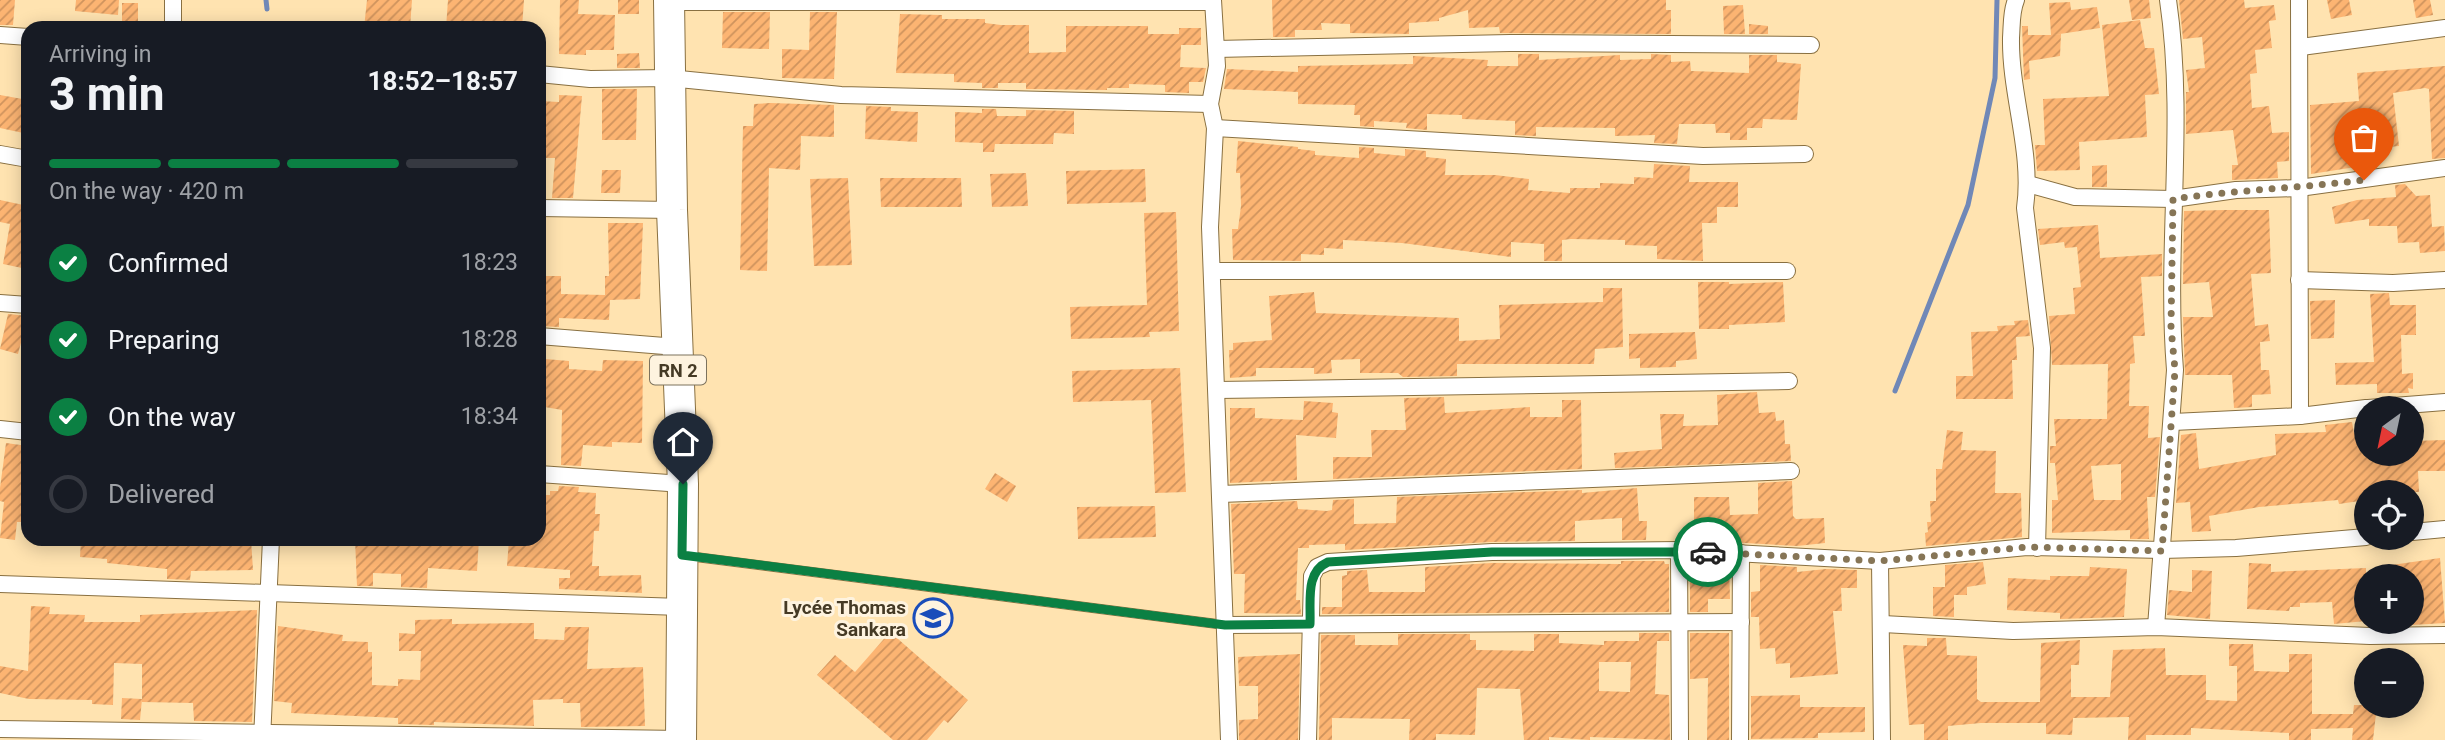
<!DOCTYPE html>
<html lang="en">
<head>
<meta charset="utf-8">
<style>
  body { margin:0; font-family:Roboto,sans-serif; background:#20242c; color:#f1f3f6; height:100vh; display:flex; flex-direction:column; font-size:26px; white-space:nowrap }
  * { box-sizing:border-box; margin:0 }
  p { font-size:23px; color:#9ea1a6 }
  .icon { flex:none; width:38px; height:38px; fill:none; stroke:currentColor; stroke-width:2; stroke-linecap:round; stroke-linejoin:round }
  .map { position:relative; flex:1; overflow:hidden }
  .details { position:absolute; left:21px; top:21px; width:525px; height:525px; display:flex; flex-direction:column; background:#171b24; border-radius:21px; box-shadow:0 4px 18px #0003 }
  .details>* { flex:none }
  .needle { width:46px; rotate:213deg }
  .buttons { position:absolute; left:2354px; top:396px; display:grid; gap:14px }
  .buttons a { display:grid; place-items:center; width:70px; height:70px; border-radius:50%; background:#171b24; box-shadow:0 4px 18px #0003; font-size:35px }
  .pin { position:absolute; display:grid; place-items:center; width:60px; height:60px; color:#fff; margin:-72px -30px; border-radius:50% 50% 50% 0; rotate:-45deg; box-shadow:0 0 7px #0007 }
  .pin .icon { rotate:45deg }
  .courier { position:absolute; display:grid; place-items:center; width:70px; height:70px; margin:-35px; border:5px solid #0b8043; border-radius:50%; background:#fff; color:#222; box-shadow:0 2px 9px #0007 }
  .overview em { font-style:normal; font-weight:700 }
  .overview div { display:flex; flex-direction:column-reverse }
  .overview { display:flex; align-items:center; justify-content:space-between; height:119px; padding:0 28px }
  h1 { font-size:46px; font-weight:700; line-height:52px }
  .bar { display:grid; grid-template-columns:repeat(4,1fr); gap:10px 7px; align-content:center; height:84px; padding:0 28px }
  .bar i { height:9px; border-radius:5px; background:#363941 }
  .bar .active { background:#0b8043 }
  .bar p { grid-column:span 4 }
  ol { padding:0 28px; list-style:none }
  li { display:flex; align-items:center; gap:21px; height:77px }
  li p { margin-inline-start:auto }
  li .icon { padding:7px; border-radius:50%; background:#0b8043; color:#fff; stroke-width:4 }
  li:last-child { color:#9ea1a6 }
  li i { width:38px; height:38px; border:4px solid #363941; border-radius:50% }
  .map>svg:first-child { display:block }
</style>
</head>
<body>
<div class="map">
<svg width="2445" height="740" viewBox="0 0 2445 740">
  <defs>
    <pattern id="building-hatch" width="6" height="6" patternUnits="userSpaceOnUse" patternTransform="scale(1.75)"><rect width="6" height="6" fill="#fcb472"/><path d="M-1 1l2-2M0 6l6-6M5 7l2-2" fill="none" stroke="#ce935d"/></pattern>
  </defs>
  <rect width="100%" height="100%" fill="#ffe3b0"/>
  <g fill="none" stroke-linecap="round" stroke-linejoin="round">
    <!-- stream -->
    <g stroke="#7088b7" stroke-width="5">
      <polyline points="266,0 267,9"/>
      <polyline points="1895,391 1968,205 1995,78 1997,0"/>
    </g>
  </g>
  <!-- building -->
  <g fill="url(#building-hatch)" fill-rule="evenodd">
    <polygon points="0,0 15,0 13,25 0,25"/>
    <polygon points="76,0 119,0 118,15 75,11"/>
    <polygon points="367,0 412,0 410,28 364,28"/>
    <polygon points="448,0 524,0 522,28 446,28"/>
    <polygon points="560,0 579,0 578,14 615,15 614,50 586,50 586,55 559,54"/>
    <rect x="618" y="0" width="21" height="14"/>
    <polygon points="1272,0 1666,0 1666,10 1671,10 1671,34 1500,33 1499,27 1469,28 1468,10 1439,18 1439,21 1409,23 1409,34 1350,33 1350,24 1321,23 1322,30 1295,30 1295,37 1273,37"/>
    <polygon points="2129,0 2149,0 2151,18 2132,20"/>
    <polygon points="2179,0 2244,0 2245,8 2274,5 2276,20 2269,21 2272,48 2255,50 2257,73 2250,74 2252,108 2269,106 2272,133 2289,132 2289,161 2277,162 2278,178 2232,180 2232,165 2238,165 2233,130 2186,134 2186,92 2189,92 2186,70 2205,68 2202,37 2183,39"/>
    <polygon points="2327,0 2349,0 2352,15 2331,19"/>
    <polygon points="2413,0 2430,0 2433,15 2416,18"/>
    <polygon points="2070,2 2071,10 2097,7 2100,28 2053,35 2061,34 2060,56 2029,61 2030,79 2024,80 2022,26 2028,26 2028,35 2051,35 2049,3"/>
    <rect x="122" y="3" width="16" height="25"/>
    <polygon points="1743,5 1745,34 1724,34 1723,6"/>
    <polygon points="723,12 770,12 769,49 722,48"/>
    <polygon points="810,12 837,12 834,79 782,78 782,49 809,50"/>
    <polygon points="900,14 942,15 942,19 985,19 985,23 1001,25 1029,25 1029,53 1066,52 1066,26 1148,26 1148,34 1179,34 1179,28 1201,28 1201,45 1181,45 1180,67 1206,68 1203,82 1189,82 1189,93 1165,92 1165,85 1129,84 1129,88 1107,88 1107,90 1026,89 1026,83 998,83 998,88 982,88 982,83 954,82 954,74 896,73"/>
    <polygon points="2140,20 2145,48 2154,48 2159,94 2145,95 2147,137 2079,142 2080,170 2037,171 2035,145 2045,145 2043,99 2109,96 2102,25"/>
    <polygon points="1749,24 1768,26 1768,34 1749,34"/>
    <polygon points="639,53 640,68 617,68 617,54"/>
    <polygon points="1518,54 1539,54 1539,60 1620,55 1620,60 1651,59 1651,54 1671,55 1671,62 1690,61 1691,71 1749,73 1749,55 1777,55 1777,62 1801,64 1797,120 1763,119 1762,128 1747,128 1747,140 1730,140 1730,133 1716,133 1715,124 1679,124 1677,144 1654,143 1655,135 1615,136 1615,128 1536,127 1536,136 1515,135 1515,121 1462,119 1462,115 1427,114 1427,130 1406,128 1407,123 1374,121 1374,127 1360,126 1360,115 1354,115 1355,105 1298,104 1298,92 1224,89 1227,69 1298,72 1298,66 1413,64 1413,56 1488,60 1487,66 1518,66"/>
    <polygon points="2445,66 2445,158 2432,159 2429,89 2425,88 2393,93 2399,146 2360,150 2362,166 2311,174 2310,105 2359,101 2357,73"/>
    <polygon points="602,89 637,89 636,140 602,140"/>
    <polygon points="0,95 28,100 28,134 0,128"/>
    <polygon points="559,95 582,96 573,198 552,198 555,158 539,158 539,101 559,102"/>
    <polygon points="770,103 834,105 834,137 801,136 800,170 769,168 767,271 740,270 743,126 753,126 754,104"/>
    <polygon points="866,106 891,107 891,111 918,112 917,142 865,139"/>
    <polygon points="982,109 996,109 997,116 1026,116 1026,110 1074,111 1074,134 1054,133 1053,144 995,144 994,152 983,152 983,143 955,142 955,112 982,113"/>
    <polygon points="1238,141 1298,147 1298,149 1315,151 1315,155 1359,158 1359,147 1374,148 1374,153 1405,156 1405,149 1426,151 1426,157 1446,159 1445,175 1495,175 1529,179 1528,190 1570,193 1570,188 1600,188 1600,183 1634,184 1634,177 1653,178 1654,164 1690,166 1689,182 1738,182 1738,207 1717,207 1717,223 1702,223 1703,261 1657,259 1657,246 1625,245 1625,240 1571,239 1562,240 1562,261 1544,261 1544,244 1511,242 1511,257 1402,243 1343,240 1343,249 1324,248 1324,255 1301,254 1301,261 1233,260 1232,229 1238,229 1241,206 1240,173 1236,173"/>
    <polygon points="2107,165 2107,187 2092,187 2092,166"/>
    <polygon points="1145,169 1146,202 1067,204 1066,171"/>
    <polygon points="602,170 621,170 620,193 601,193"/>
    <polygon points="1026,173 1028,206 992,207 990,174"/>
    <polygon points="848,178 852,265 814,266 810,179"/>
    <polygon points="880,178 961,178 962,207 881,207"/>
    <polygon points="2405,184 2416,196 2430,195 2432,227 2444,226 2445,251 2420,253 2419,242 2398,243 2397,226 2369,226 2369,219 2335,224 2332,207 2357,200 2396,197 2395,185"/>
    <polygon points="0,200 28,206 28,232 22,268 3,264 10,224 0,222"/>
    <polygon points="2224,210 2269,210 2271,273 2251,274 2255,326 2268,324 2270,341 2260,342 2261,370 2269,370 2271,394 2252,395 2252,407 2234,408 2232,375 2185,375 2183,317 2213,317 2209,282 2183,284 2184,211"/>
    <polygon points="1176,212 1179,331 1149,332 1150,337 1071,339 1070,307 1147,305 1144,213"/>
    <polygon points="608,223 643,223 640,299 610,300 609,320 559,318 559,327 540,326 539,276 561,276 561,294 605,295 605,276 609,276"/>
    <path d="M2098 225 2100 258 2162 254V276L2141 277 2145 336H2133L2135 363 2130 364 2129 406H2149L2148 438 2160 437 2155 497H2147L2149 539H2130V530L2052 533V500H2058L2055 463H2050V446H2056L2054 419H2107L2108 364 2052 365 2049 316 2075 314 2073 288 2081 287 2077 247 2065 248 2064 242 2040 245 2038 229ZM2121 464V500H2094L2091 466Z"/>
    <polygon points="1698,282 1729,282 1729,284 1783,282 1785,322 1729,325 1729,329 1699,329"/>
    <polygon points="1603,288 1622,288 1623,347 1595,349 1594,364 1457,364 1457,376 1403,377 1398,373 1360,373 1360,359 1331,360 1332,373 1314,374 1314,368 1256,368 1256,376 1230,378 1229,350 1233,350 1233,343 1272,340 1269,296 1314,292 1316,313 1459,318 1459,341 1500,339 1499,305 1603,302"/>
    <polygon points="2389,293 2390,305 2416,305 2416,335 2401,335 2402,374 2413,373 2413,389 2408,388 2409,393 2377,393 2377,384 2336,385 2335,363 2374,362 2370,294"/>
    <polygon points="2335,300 2334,338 2311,339 2310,301"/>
    <polygon points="8,314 28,316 18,354 0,349"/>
    <polygon points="2028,320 2030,336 2016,337 2017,360 2012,360 2013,399 1956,399 1956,376 1973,376 1971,332 1998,331 1997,326 2015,325 2014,321"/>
    <polygon points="1695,332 1697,359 1676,361 1676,367 1640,368 1640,358 1629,359 1629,334"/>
    <polygon points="545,359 569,361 569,369 602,371 603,360 643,361 642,443 612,442 612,447 583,445 581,466 561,465 562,410 539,406 539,365 545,365"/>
    <polygon points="1180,368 1186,492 1155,493 1151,400 1073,402 1072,371"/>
    <polygon points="1757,392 1759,413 1775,412 1776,421 1784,420 1785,444 1790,444 1791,461 1615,468 1614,453 1662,449 1660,414 1684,414 1683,426 1718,425 1717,395"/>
    <polygon points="1444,397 1445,413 1530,407 1530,417 1562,417 1562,400 1581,400 1582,469 1333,479 1333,457 1372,457 1371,430 1406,430 1404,398"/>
    <polygon points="1304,401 1333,403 1332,412 1338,413 1336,438 1296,435 1297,480 1230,483 1230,408 1255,408 1255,418 1303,420"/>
    <polygon points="2352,422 2354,433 2366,431 2366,453 2412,453 2412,441 2445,440 2445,471 2418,471 2419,492 2366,492 2366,500 2339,504 2338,500 2259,507 2209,516 2211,531 2192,532 2190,502 2176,503 2181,435 2196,433 2199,469 2276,455 2275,434 2326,432 2325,425"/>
    <polygon points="1947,430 1963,432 1961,450 1996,451 1995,493 2021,493 2022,537 1926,546 1925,533 1928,532 1927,522 1931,522 1930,501 1936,501 1936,469 1942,469"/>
    <polygon points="6,443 28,446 28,482 21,522 17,522 15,540 0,538 4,502 0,501 0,488"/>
    <polygon points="995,473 1016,486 1007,502 985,489"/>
    <polygon points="1792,481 1793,516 1796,519 1824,518 1825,543 1797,546 1694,540 1694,497 1729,497 1730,515 1758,514 1758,483"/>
    <polygon points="559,486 579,487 578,492 596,493 595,514 600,514 599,531 594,531 592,566 599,566 599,576 641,575 642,593 559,589 559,578 570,578 570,570 507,566 509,539 538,541 540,495 550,495 550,491 558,491"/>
    <polygon points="1637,488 1639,521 1647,521 1646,540 1622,540 1622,518 1575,521 1575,541 1491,542 1345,550 1345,544 1309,545 1309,548 1298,548 1296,600 1300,600 1301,614 1244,613 1245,574 1234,574 1231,504 1297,501 1298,509 1327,511 1332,510 1333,500 1354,499 1354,524 1396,523 1397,497 1582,490 1582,493"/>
    <polygon points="1155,506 1156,537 1078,539 1077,507"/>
    <polygon points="81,539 163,539 163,544 198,546 197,539 251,539 253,570 191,571 190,580 167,579 167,569 107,563 107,559 80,557"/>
    <polygon points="355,539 479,539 477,571 428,568 427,588 401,587 401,574 373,573 373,586 357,586"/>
    <polygon points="2440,558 2445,623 2412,625 2412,576 2379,576 2378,567"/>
    <polygon points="1621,561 1664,561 1665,564 1669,564 1669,612 1322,614 1322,607 1342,607 1342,576 1347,575 1347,571 1367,570 1369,592 1425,592 1425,567 1492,563 1621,564"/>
    <polygon points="1695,561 1729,563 1730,599 1708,599 1708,612 1690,612 1690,564"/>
    <polygon points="1983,562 1986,584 1967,587 1967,595 1954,595 1954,617 1933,616 1933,587 1945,587 1945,565"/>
    <polygon points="2249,563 2271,564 2271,572 2366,568 2366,621 2334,624 2332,602 2300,603 2300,607 2290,607 2289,611 2247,609"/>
    <polygon points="1760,565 1797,567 1797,572 1826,569 1857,570 1857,588 1841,588 1842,611 1833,611 1838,674 1790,678 1790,663 1776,664 1775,648 1760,649 1759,617 1751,617 1751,592 1760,591"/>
    <polygon points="2090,567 2127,569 2124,617 2060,619 2060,613 2007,610 2008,578 2050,580 2050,576 2089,576"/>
    <polygon points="2192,570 2212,571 2210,619 2167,615 2169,590 2192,592"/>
    <polygon points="31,606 50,607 49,614 85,615 84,622 140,622 140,615 257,610 252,722 194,721 193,703 142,702 142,664 114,663 113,705 92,704 92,700 29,699 0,693 0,666 28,671"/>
    <polygon points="452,619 452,624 534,623 534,639 564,640 565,627 589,627 587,669 643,667 645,726 581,727 580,703 563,703 563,699 533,700 534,726 434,722 434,725 398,724 398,718 291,713 292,703 274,701 278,626 343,635 342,641 368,642 368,652 372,652 372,685 398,686 398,679 420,680 421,651 399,651 399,633 415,634 415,620"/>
    <polygon points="890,632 968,700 948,723 944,720 927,740 893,740 817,675 835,655 855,672"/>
    <path d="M1639 633H1669V641H1657L1655 694 1669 695 1670 740 1590 737V740L1549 737V740H1524L1520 689 1477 688 1475 735 1436 734V740H1409L1410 719 1332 718V740H1319L1321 635H1355V645H1398V634H1470V640H1476V650L1534 651V634H1559V643L1604 645V641H1639ZM1599 662H1631L1630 692 1599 691Z"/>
    <polygon points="1690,633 1729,633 1729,740 1707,740 1708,678 1690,679"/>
    <polygon points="1927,638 1946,638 1947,655 1977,656 1977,699 1981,702 2040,702 2041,643 2080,640 2079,665 2071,665 2071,697 2110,697 2113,650 2165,648 2166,675 2206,675 2206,700 2237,701 2237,666 2229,666 2229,644 2253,644 2254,671 2289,672 2289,654 2312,654 2312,714 2353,714 2354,705 2377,705 2373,740 2352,740 2353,728 2311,729 2311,740 2289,740 2289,733 2191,728 2191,735 2146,735 2146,740 2128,740 2129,717 2073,718 2072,735 2046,734 2046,723 1981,723 1948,726 1948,740 1924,740 1924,724 1909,725 1903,645 1927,646"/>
    <polygon points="1300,654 1298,740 1239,740 1239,720 1258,719 1258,686 1239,686 1238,657"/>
    <polygon points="1800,695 1800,707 1865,707 1865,732 1818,733 1818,738 1751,739 1751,696"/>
    <polygon points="122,698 142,699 140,720 121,719"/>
  </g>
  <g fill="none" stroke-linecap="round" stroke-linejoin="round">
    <!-- lane casing -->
    <g stroke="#897041" stroke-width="10">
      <polyline id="lane" points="688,556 1225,625"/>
    </g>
    <!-- street casing -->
    <g stroke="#897041" stroke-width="18">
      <g id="street">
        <polyline points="1213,0 1217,66 1210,104 1215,128 1210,227 1229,740"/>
        <path d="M2016 0C2011 12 2012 24 2011 38 2010 94 2033 152 2025 208L2042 348 2037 548"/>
        <polyline points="2299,0 2300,416"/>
        <polyline points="669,2 1213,2"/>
        <polyline points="173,28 173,0"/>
        <polyline points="0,35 28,37"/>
        <polyline points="2301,47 2445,28"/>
        <polyline points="1216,49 1510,43 1811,45"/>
        <polyline points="539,74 590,79 669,78 841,95 1210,104"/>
        <polyline points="1215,128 1703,156 1805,154"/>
        <polyline points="0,154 28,159"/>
        <polyline points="2028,184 2075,197 2173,199 2236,190 2299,188 2445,168"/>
        <polyline points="539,208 672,210"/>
        <polyline points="1212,271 1787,271"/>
        <polyline points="2299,280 2393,283 2445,280"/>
        <polyline points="0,303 28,305"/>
        <polyline points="539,336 677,347"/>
        <polyline points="1217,390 1789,381"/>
        <polyline points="2368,408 2445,402"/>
        <polyline points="2173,422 2300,416 2366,408"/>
        <polyline points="0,429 28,432"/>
        <polyline points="539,474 683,484"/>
        <polyline points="1221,494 1791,471"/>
        <polyline points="2412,532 2445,529"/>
        <polyline points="1679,550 1680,740"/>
        <polyline points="1880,561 1882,740"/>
        <polyline points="0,584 681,607"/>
        <polyline points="1883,624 2013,631 2156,627 2370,636 2445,635"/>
        <polyline points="1225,625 1741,622"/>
        <path d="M2156 627 2175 370C2165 247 2186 122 2168 0"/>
        <polyline points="0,729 681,739"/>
        <polyline points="262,740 271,539"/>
        <polyline points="1308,740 1312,576 1317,567 1328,562 1492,552 1679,550 1880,561 2027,547 2162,550 2236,548 2366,537"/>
        <polyline points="1740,740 1741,553"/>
      </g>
    </g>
    <!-- highway casing -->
    <g stroke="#897041" stroke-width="32">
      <polyline id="highway" points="669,0 672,210 683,484 681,740"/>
    </g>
    <!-- lane -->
    <use href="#lane" stroke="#fff" stroke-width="8"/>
    <!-- street -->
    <use href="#street" stroke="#fff" stroke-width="16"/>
    <!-- highway -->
    <use href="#highway" stroke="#fff" stroke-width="30"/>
  </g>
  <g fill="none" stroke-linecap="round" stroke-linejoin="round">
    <!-- done -->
    <path stroke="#867556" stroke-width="7" stroke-dasharray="0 12.6" d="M1708 552 1880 561 2027 547 2162 551 2175 370 2171 327 2173 199C2236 190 2300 188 2364 180"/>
    <!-- route -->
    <path stroke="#0b8043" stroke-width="9" d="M683 484 682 555 1225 625 1310 624C1311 601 1305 572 1328 562L1492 552H1708"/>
  </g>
  <!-- icons -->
  <defs>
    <g id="university-ring" transform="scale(2.0125)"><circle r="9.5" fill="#fef3df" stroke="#1a4dba" stroke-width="1.5"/><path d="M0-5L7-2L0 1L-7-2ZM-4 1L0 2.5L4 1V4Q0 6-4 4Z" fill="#1a4dba"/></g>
  </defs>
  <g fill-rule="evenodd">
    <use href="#university-ring" x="933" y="618"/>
  </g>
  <g text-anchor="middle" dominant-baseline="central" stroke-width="6" stroke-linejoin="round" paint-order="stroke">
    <!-- shield labels -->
    <rect fill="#fef3df" stroke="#7c725d" stroke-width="2" x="650" y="355.5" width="56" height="29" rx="5"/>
    <g font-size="18" font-weight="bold" fill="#453a25">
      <text x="678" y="370">RN 2</text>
    </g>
    <!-- poi labels -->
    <g font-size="19" font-weight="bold" fill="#453a25" stroke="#fef3df" text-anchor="end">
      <text x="906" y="607">Lycée Thomas<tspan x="906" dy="22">Sankara</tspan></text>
    </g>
  </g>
</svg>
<div class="buttons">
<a><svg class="needle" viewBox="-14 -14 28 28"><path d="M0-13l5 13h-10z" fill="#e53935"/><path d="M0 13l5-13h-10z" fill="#9ea1a6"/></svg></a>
<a><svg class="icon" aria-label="locate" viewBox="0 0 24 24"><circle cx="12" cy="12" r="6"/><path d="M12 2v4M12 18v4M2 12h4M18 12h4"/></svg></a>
<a>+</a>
<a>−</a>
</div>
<div class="pin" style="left:2364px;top:180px;background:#ea580c"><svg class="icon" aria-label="bag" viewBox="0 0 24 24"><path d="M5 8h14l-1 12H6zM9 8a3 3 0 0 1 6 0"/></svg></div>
<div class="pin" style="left:683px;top:484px;background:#1f2937"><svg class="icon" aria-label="home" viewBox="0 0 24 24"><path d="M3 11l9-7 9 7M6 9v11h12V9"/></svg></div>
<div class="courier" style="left:1708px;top:552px"><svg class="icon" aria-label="car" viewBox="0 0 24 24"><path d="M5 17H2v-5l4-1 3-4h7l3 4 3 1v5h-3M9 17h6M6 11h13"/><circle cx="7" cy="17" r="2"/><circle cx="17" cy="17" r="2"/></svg></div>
<section class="details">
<div class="overview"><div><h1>3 min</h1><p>Arriving in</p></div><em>18:52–18:57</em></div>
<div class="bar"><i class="active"></i><i class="active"></i><i class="active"></i><i></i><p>On the way · 420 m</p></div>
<ol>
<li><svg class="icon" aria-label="check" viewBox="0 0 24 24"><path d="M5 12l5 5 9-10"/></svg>Confirmed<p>18:23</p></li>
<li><svg class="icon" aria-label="check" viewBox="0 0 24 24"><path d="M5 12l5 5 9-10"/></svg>Preparing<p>18:28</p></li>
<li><svg class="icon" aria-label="check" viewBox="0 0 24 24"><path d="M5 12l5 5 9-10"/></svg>On the way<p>18:34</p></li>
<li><i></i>Delivered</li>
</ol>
</section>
</div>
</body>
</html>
